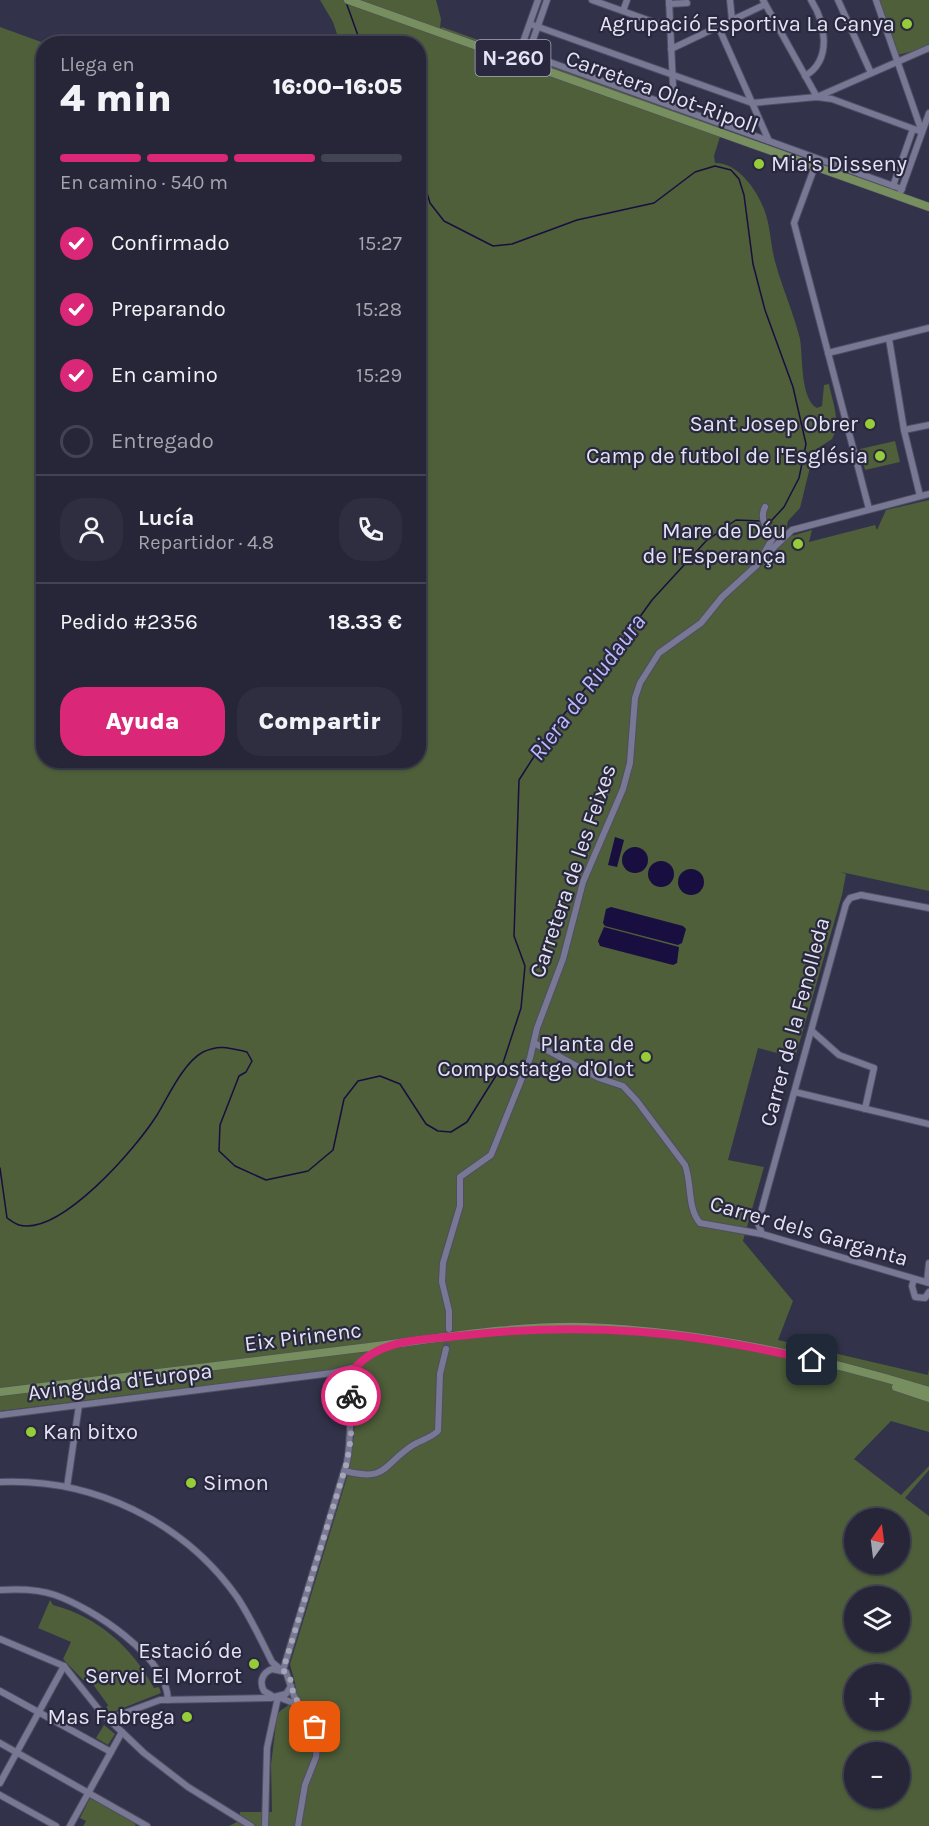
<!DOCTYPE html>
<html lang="es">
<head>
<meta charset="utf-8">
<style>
  body { margin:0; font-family:Karla,sans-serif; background:#2e2e40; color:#f1f3f6; height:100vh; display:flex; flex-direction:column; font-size:22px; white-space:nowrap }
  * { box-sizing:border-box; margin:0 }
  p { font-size:20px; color:#a4a5ae }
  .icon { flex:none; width:33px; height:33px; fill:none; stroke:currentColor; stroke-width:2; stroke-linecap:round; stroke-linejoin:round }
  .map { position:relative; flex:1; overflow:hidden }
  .side { position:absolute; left:36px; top:36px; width:390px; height:732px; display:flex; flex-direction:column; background:#262638; border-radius:24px; box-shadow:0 2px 4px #0004,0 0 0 2px #424353 }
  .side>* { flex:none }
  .needle { width:39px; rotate:14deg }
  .tools { position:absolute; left:844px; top:1508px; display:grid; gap:12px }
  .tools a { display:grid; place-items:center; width:66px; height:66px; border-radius:50%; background:#262638; box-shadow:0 2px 4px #0004,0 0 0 2px #424353; font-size:30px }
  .pin { position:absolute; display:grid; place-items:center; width:51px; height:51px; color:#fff; margin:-26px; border-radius:12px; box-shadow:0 3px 9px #0006 }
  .courier { position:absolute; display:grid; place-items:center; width:60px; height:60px; margin:-30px; border:4px solid #db2777; border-radius:50%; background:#fff; color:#222; box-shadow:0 2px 8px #0007 }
  .headline em { font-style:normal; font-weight:800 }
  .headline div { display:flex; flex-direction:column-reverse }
  .headline { display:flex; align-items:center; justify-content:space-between; height:102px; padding:0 24px }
  h1 { font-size:39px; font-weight:800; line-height:45px }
  .bar { display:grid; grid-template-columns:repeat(4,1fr); gap:9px 6px; align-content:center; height:72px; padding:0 24px }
  .bar i { height:8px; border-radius:4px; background:#424353 }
  .bar .current { background:#db2777 }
  .bar p { grid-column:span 4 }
  .line { display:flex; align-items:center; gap:15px; padding:0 24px; border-top:2px solid #424353 }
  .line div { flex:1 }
  .round { display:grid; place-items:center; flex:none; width:63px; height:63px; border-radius:24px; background:#2e2e40 }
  ol { padding:0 24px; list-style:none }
  li { display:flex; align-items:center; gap:18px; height:66px }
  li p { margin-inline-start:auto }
  li .icon { padding:6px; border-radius:50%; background:#db2777; color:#fff; stroke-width:4 }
  li:last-child { color:#a4a5ae }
  li i { width:33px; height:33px; border:3px solid #424353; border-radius:50% }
  .button { display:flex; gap:12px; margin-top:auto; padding:12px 24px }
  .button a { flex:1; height:69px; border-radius:24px; background:#db2777; color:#fff; font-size:24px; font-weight:800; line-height:69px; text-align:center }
  .button a+a { background:#2e2e40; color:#f1f3f6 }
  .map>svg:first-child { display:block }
</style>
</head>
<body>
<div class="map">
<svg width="929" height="1826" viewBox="0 0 929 1826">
  <rect width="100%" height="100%" fill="#32324a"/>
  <!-- green -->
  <g fill="#4e5f3a" fill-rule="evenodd">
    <path d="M320 0H436L441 19 440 29 442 27 723 127 714 156 715 163C739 162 760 194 766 215 771 231 771 249 776 265 783 290 794 314 800 339 803 356 800 399 817 408L822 406 824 385 829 384C832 401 842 423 832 439L814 451 800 508 788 521 786 530 791 536 812 530 809 542 875 525 877 530 886 510 929 500V891L841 872 846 874 842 895 795 1058 758 1048 728 1160 764 1167 743 1241 793 1301 778 1340 928 1375 929 1368V1432L891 1421 854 1459 901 1495 929 1466V1470L905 1498 929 1516V1826H229L239 1821 240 1812H272L271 1765 277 1715C281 1708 287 1708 291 1702 301 1690 292 1676 290 1664L348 1474 354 1436 356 1367 0 1411V27L44 43V760H418V44L340 43 333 22ZM855 1518H900V1563H855ZM855 1596H900V1641H855ZM855 1674H900V1719H855ZM855 1752H900V1797H855Z"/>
    <polygon points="879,0 929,0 929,47 894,56"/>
    <polygon points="895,441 900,462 865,470 860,449"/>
    <path d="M50 1600 53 1605C98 1617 132 1647 154 1688L159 1687 161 1693 113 1712 105 1710 108 1705 89 1679 83 1680 63 1659 71 1642 38 1628Z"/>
    <polygon points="104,1725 115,1734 108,1745 96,1738"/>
    <polygon points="90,1798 136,1823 135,1826 83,1826 86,1821 80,1818"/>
  </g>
  <!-- water -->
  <g fill="#180e40">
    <polygon points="615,837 624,840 617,867 608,865"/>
    <circle cx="635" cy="860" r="13"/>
    <circle cx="661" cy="874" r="13"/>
    <circle cx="691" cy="882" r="13"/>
    <polygon points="611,907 683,926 686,929 682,943 678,945 605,926 603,923 606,909"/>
    <polygon points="604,927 679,947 677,963 673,965 600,946 598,941"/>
  </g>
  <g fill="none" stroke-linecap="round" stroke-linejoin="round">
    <!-- stream -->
    <g stroke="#180e40" stroke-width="1.5">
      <polyline points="346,2 361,44"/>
      <polyline points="418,163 430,203 444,221 493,246 512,244 577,220 654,203 695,172 715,166 731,170 739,179 744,195 753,264 765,310 793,387 806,444 799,478 784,507 772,520 766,521"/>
      <path d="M0 1168 7 1218C10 1220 15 1224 19 1225 61 1236 137 1147 157 1115 168 1097 183 1063 203 1052 219 1044 230 1048 247 1052L252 1061 246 1072 239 1076 220 1125 219 1151 235 1166 266 1180 308 1171 333 1150 344 1099 358 1081 380 1076 400 1084 426 1124 438 1131 451 1132 467 1122 502 1066 521 1008 525 966 514 936 519 780 551 730 611 657 652 600 706 541 736 520 762 521"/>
    </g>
    <!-- minor-tunnel -->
    <polyline stroke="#4d4d63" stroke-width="6" stroke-dasharray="6 3" stroke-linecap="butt" points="446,1349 449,1329"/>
    <!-- minor casing -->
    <g stroke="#4f4e63" stroke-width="8">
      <g id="minor">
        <polyline points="592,0 670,28"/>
        <polyline points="669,0 674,107"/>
        <polyline points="730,0 732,20"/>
        <polyline points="763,0 817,97 929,48"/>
        <polyline points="838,0 871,73"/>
        <polyline points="876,0 922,132"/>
        <polyline points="669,4 687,3"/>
        <polyline points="623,11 627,0"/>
        <polyline points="530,24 752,103 817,97 832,99 922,132"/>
        <polyline points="718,26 769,141"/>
        <polyline points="671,49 764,5"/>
        <polyline points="519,51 902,189"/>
        <polyline points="528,54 547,0"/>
        <polyline points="517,59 538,0"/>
        <path d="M805 76C833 60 825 22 811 0"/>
        <polyline points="815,166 794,223 869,509"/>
        <polyline points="893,186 913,129"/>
        <polyline points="901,191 929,113"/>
        <polyline points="889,339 904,430 920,496"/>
        <polyline points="828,353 929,328"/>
        <polyline points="904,430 929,425"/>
        <polyline points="765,556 792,530 929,494"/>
        <polyline points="812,1031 839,1055 874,1068 865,1109"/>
        <path d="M534 1043 599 1078 623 1086 637 1101 685 1165C692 1183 687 1208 700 1223L762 1234 929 1283"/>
        <polyline points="795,1092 929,1124"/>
        <polyline points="762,1234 758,1223 846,904 850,898 861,895 929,908"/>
        <polyline points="914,1279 912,1286 915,1297 925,1298 929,1292"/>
        <polyline points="927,1282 929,1263"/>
        <path d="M449 1329V1311L442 1282 443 1263 460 1206V1177L491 1155 530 1058 537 1028 563 959 583 882 623 789 630 763 635 698 640 683 659 653 701 623 722 597 757 565 774 536C766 527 759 519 765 507"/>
        <polyline points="332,1376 344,1380 349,1391"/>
        <polyline points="0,1415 332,1373 356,1367 370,1354 384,1348"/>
        <path d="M345 1471C388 1482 382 1465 413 1445 421 1440 431 1438 438 1431L440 1374 446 1349"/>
        <path d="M0 1482C93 1478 183 1521 237 1597 251 1618 261 1640 272 1662L279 1668"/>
        <polyline points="67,1487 79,1405"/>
        <path d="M0 1590C17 1589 38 1589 55 1595 92 1608 167 1656 168 1700"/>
        <polyline points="0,1639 64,1666 100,1711 144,1753 188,1787 251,1826"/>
        <path d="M283 1670 347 1462C353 1431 347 1398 356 1367"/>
        <path d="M291 1686 286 1694 274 1697 264 1691C259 1682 262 1673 272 1669L286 1672 294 1696 318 1733 316 1757 305 1785 298 1826"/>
        <polyline points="0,1691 111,1752"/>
        <polyline points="108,1719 160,1700 272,1698"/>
        <polyline points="0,1743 147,1826"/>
        <polyline points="0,1783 64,1666"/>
        <polyline points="0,1795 56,1826"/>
        <polyline points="70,1826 122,1732"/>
        <polyline points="265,1826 267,1748 278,1697 299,1705"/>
      </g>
    </g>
    <!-- major casing -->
    <g stroke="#4f4e63" stroke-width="9">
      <g id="major">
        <polyline points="348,0 929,207"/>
        <polyline points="896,1387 929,1398"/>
        <path d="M0 1392C120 1378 241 1363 361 1348 436 1339 511 1325 586 1327 702 1331 818 1357 929 1391"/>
      </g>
    </g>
    <!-- minor -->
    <use href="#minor" stroke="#787894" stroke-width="6"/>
    <!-- major -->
    <use href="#major" stroke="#778e5f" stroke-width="8"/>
  </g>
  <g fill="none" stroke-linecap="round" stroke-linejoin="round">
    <!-- done -->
    <polyline stroke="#a5a5b8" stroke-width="6" stroke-dasharray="0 10.8" points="315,1727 294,1696 290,1678 283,1670 347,1462 351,1437 351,1396"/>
    <!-- route -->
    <path stroke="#db2777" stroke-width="8" d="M351 1396 356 1367C381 1339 422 1340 458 1336 586 1321 686 1331 812 1360"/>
  </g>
  <!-- markers -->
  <g fill="#96cc3a" stroke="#29283f" stroke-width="2">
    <circle cx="907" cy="24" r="6"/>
    <circle cx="759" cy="164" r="6"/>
    <circle cx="870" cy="424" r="6"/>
    <circle cx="880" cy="456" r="6"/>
    <circle cx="798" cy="544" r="6"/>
    <circle cx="646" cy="1057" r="6"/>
    <circle cx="31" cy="1432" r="6"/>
    <circle cx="191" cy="1483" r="6"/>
    <circle cx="254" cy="1664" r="6"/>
    <circle cx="187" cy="1717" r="6"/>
  </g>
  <g text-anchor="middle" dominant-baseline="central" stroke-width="4.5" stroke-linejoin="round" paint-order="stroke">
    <!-- shield labels -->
    <rect fill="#29283f" stroke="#ababbd" stroke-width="1.5" x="475.5" y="40" width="75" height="36" rx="4.5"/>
    <g font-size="21" font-weight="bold" fill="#e3e3f3">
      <text x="513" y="58">N-260</text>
    </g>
    <!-- poi labels -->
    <g font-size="22" fill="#e3e3f3" stroke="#29283f" text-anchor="end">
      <text x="895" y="24">Agrupació Esportiva La Canya</text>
      <text x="771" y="164" text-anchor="start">Mia's Disseny</text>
      <text x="858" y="424">Sant Josep Obrer</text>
      <text x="868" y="456">Camp de futbol de l'Església</text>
      <text x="786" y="531">Mare de Déu<tspan x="786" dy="25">de l'Esperança</tspan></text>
      <text x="634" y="1044">Planta de<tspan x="634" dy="25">Compostatge d'Olot</tspan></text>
      <text x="43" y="1432" text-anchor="start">Kan bitxo</text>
      <text x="203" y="1483" text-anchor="start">Simon</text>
      <text x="242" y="1651">Estació de<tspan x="242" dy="25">Servei El Morrot</tspan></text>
      <text x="175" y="1717">Mas Fabrega</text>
    </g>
    <!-- street labels -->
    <g font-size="22" fill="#e3e3f3" stroke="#29283f">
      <text transform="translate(662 92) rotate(20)">Carretera Olot-Ripoll</text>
      <text transform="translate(573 871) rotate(-71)">Carretera de les Feixes</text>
      <text transform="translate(795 1022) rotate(-75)">Carrer de la Fenolleda</text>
      <text transform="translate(809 1231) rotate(16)">Carrer dels Garganta</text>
      <text transform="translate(303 1337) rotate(-7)">Eix Pirinenc</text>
      <text transform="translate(120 1382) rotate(-7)">Avinguda d'Europa</text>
    </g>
    <!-- water labels -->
    <g font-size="24" font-style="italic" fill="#bcbafe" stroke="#29283f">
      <text transform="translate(587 687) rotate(-53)">Riera de Riudaura</text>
    </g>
  </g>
</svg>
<div class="tools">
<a><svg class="needle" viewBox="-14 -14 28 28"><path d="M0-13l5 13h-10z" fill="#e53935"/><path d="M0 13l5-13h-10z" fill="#a4a5ae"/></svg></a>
<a><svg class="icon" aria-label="layers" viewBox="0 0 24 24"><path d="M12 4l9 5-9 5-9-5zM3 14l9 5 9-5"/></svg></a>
<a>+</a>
<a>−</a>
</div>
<div class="pin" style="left:315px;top:1727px;background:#ea580c"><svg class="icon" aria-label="bag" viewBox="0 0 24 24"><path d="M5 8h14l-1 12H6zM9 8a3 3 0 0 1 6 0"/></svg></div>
<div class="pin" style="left:812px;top:1360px;background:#1f2937"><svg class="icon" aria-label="home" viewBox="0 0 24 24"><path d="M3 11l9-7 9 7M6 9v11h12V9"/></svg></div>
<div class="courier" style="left:351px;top:1396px"><svg class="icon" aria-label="bike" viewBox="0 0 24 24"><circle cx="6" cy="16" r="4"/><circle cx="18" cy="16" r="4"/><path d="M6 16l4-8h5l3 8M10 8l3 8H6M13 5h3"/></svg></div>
<section class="side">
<div class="headline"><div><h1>4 min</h1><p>Llega en</p></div><em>16:00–16:05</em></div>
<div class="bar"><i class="current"></i><i class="current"></i><i class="current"></i><i></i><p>En camino · 540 m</p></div>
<ol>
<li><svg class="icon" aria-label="check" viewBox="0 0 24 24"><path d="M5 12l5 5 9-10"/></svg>Confirmado<p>15:27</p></li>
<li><svg class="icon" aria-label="check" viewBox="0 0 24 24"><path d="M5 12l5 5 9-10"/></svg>Preparando<p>15:28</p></li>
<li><svg class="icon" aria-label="check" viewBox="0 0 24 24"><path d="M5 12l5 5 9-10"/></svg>En camino<p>15:29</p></li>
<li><i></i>Entregado</li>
</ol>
<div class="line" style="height:108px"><a class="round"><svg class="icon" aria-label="person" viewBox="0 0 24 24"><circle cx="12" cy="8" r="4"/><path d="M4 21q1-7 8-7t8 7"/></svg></a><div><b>Lucía</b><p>Repartidor · 4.8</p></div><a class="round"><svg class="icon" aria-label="phone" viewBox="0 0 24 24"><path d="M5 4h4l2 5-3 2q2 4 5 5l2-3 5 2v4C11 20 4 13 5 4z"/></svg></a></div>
<div class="line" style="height:78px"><div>Pedido #2356</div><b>18.33 €</b></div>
<div class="button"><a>Ayuda</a><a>Compartir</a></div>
</section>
</div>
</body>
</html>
